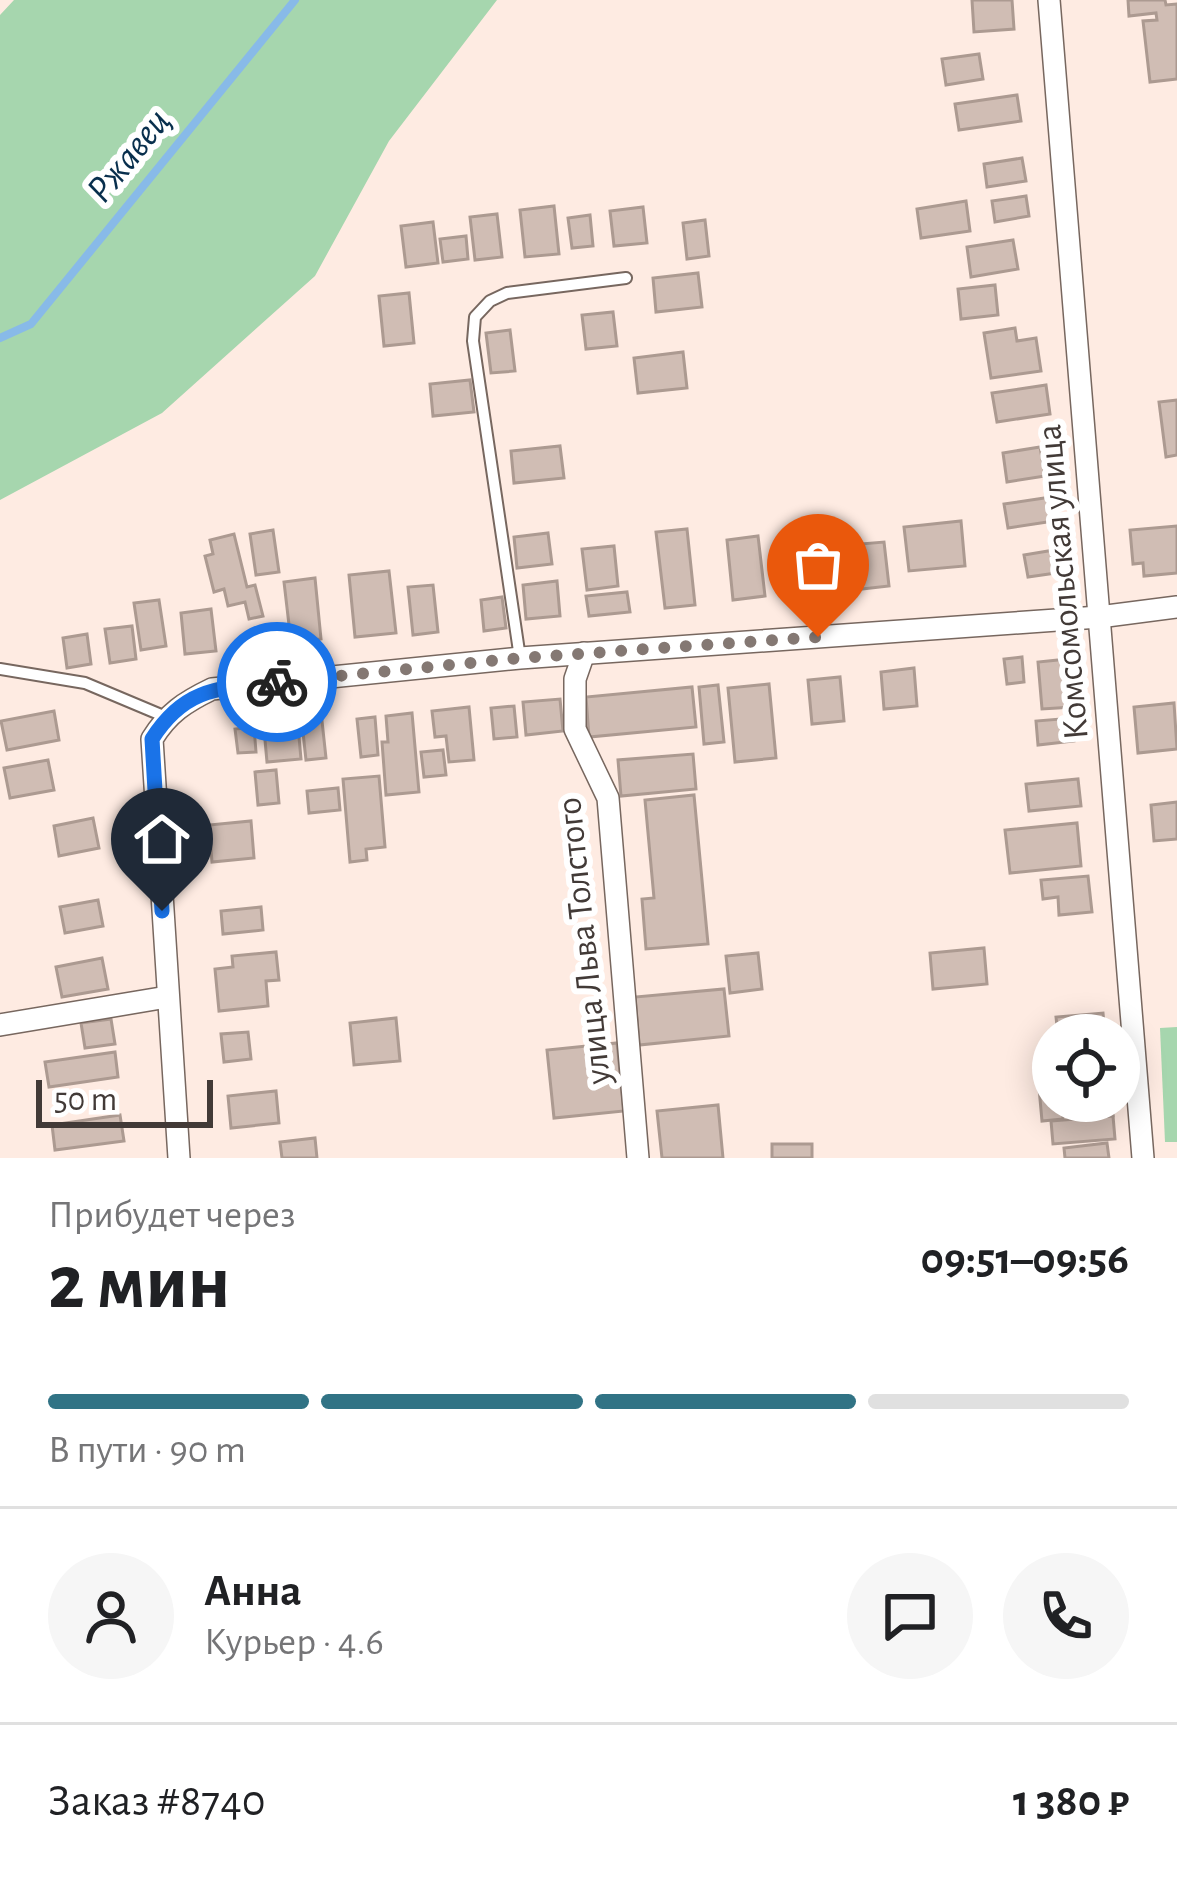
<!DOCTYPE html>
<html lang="ru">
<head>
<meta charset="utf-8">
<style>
  body { margin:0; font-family:"Alegreya Sans",sans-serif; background:#f6f6f6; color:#202124; height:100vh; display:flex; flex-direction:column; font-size:45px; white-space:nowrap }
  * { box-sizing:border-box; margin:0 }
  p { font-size:39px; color:#757577 }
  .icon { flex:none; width:66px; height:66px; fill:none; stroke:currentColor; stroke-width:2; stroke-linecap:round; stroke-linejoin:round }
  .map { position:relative; height:1158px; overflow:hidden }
  .sheet { display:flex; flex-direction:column; background:#fff; flex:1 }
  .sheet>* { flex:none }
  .tools { position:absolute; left:1032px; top:1014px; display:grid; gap:24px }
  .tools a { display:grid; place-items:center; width:108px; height:108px; border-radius:50%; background:#fff; box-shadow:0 6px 30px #0003; font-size:60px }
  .scale { position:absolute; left:36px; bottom:30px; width:177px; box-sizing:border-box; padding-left:12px; border:6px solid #423a37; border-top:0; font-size:33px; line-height:42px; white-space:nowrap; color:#423a37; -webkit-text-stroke:9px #fff; paint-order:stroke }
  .pin { position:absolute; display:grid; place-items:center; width:102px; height:102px; color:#fff; margin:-123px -51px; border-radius:50% 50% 50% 0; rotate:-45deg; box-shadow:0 0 12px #0007 }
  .pin .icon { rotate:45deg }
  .courier { position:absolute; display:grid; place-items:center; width:120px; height:120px; margin:-60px; border:9px solid #1a73e8; border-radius:50%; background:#fff; color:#222; box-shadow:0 3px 15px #0007 }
  .headline em { font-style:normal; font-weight:600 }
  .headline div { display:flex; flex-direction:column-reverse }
  .headline { display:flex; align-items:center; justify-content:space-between; height:204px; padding:0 48px }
  h1 { font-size:78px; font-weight:600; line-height:90px }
  .bar { display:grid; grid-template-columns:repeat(4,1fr); gap:18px 12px; align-content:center; height:144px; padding:0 48px }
  .bar i { height:15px; border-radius:9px; background:#e0e0e0 }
  .bar .selected { background:#317385 }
  .bar p { grid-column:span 4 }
  .line { display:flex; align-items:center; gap:30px; padding:0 48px; border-top:3px solid #e0e0e0 }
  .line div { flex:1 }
  .round { display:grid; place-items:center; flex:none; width:126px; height:126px; border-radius:63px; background:#f6f6f6 }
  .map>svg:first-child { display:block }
</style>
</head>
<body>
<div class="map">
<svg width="1177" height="1158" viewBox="0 0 1177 1158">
  <rect width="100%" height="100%" fill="#feebe2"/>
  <!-- green -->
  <g fill="#a6d6ae">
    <polygon points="14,0 497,0 389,141 315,276 162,413 0,500 0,15"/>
    <polygon points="1177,1027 1177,1142 1165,1142 1160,1028"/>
  </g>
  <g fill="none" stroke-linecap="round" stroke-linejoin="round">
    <!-- stream -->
    <polyline stroke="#88bae8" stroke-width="8" points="0,338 31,324 295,0"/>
  </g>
  <!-- building -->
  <g fill="#d0bdb4" stroke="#ac9a91" stroke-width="3">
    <polygon points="972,0 1012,0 1014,29 974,32"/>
    <polygon points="1128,0 1165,0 1166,5 1177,4 1177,79 1150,82 1143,21 1157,20 1156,13 1129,16"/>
    <polygon points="979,54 983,79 946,85 942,59"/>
    <polygon points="1017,95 1021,121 959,130 955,104"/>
    <polygon points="1022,158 1026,181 987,187 984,164"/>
    <polygon points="1026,196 1029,216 995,222 992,201"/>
    <polygon points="966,201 970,231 921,238 917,209"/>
    <polygon points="554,206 559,254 525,257 520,210"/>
    <polygon points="643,207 647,243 614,246 610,211"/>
    <polygon points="497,214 502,257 475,260 470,217"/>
    <polygon points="590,215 593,246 572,248 568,218"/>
    <polygon points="705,220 709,256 687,259 683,223"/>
    <polygon points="433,222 438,263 406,267 401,226"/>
    <polygon points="466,236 468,259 443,262 440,239"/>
    <polygon points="1013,240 1018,269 971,277 967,247"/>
    <polygon points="698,273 702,307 656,312 653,278"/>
    <polygon points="995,285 998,315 961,319 958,289"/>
    <polygon points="409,293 414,343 384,346 379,296"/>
    <polygon points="613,312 617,346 586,349 582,315"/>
    <polygon points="1015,328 1017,341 1036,338 1041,371 991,378 984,333"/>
    <polygon points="510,330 515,371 491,373 486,333"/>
    <polygon points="683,352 687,388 638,393 634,358"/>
    <polygon points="470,380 474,412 433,416 430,384"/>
    <polygon points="1046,385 1050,414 997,422 992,393"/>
    <polygon points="1177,400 1177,455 1166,457 1159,402"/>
    <polygon points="560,446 564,478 514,483 511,451"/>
    <polygon points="1040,447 1045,476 1007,482 1003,453"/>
    <polygon points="1051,497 1054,521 1008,528 1004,504"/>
    <polygon points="961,521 965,566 909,571 904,527"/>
    <polygon points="1177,526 1177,573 1144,576 1143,563 1133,564 1130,530"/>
    <polygon points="687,529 695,605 665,608 656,532"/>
    <polygon points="273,530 279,572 256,575 250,534"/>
    <polygon points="548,533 552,564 517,568 514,537"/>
    <polygon points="234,534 247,587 255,585 263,616 249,619 245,602 228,606 224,589 214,592 205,556 213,554 210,540"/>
    <polygon points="758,536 765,596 733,600 727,540"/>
    <polygon points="884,542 889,586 853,590 848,545"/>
    <polygon points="614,546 618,586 587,590 582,549"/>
    <polygon points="1060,549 1063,572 1028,577 1024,555"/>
    <polygon points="822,564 825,592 793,596 790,568"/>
    <polygon points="389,571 396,633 355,637 349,575"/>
    <polygon points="315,578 321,639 291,642 284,582"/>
    <polygon points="557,581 560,616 526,619 523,585"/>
    <polygon points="433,585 438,632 413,635 408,587"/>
    <polygon points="627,592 630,612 589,616 586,596"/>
    <polygon points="502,597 506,628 484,631 481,600"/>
    <polygon points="159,600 166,646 141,650 134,603"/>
    <polygon points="211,609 216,651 185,654 181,613"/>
    <polygon points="132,626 136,659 110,663 105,629"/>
    <polygon points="87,634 91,664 67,668 63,638"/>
    <polygon points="1022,657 1024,682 1007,684 1004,659"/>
    <polygon points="1068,659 1073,707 1042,709 1038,662"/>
    <polygon points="914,668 917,706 884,709 881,672"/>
    <polygon points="840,677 844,721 812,724 808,680"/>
    <polygon points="769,684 776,758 735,762 728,688"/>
    <polygon points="718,685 724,742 704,744 699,687"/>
    <polygon points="692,687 696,727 589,737 586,697"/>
    <polygon points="560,699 563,731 526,735 523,702"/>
    <polygon points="1174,703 1177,749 1138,753 1134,707"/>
    <polygon points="514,706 517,737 494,739 491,708"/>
    <polygon points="469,707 474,760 449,762 446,736 435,737 432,711"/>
    <polygon points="54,711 59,740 7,750 1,721"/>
    <polygon points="412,713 419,792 386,795 382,742 388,742 386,716"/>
    <polygon points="375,717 378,755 361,757 357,719"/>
    <polygon points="1072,718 1074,741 1038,745 1036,721"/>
    <polygon points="322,721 326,758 306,760 302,723"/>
    <polygon points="298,726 301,759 267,762 264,729"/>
    <polygon points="254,727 256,752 238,753 235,729"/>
    <polygon points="443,750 446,775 424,777 421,752"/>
    <polygon points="693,754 696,789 621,796 618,760"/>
    <polygon points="48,760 54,790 10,798 4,768"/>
    <polygon points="276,770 279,803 258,805 255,772"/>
    <polygon points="379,776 385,847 366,849 367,860 350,862 343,779"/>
    <polygon points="1078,779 1081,806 1029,811 1026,784"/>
    <polygon points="338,788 340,810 309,813 307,791"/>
    <polygon points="694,795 708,944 646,949 642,899 654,898 645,800"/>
    <polygon points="1177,802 1177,839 1154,841 1151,805"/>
    <polygon points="93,818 99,848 59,856 54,826"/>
    <polygon points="251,821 254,858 212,862 209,825"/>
    <polygon points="1077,823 1081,866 1010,873 1005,830"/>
    <polygon points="1088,876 1092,912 1059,915 1058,897 1043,899 1041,880"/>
    <polygon points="98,900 103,926 65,933 60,907"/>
    <polygon points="261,907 263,930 223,934 221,911"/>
    <polygon points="984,948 987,984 933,989 930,953"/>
    <polygon points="276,952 279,980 266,981 268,1006 219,1011 215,969 233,967 232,956"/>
    <polygon points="758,953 762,989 730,993 726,956"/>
    <polygon points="102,958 108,989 62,997 56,967"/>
    <polygon points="724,989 729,1036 639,1045 635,997"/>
    <polygon points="1103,1013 1105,1035 1058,1035 1056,1017"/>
    <polygon points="396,1018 400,1061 354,1065 350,1023"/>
    <polygon points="111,1019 115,1044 85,1048 81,1023"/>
    <polygon points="248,1032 251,1059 224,1062 221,1034"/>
    <polygon points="617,1043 624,1111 554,1118 547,1050"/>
    <polygon points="115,1052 118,1077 49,1087 45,1062"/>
    <polygon points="1053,1087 1053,1101 1062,1101 1063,1119 1042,1121 1039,1088"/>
    <polygon points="276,1091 279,1123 231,1128 228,1096"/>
    <polygon points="1070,1101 1112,1101 1113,1116 1072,1120"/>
    <polygon points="718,1105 723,1158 662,1158 657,1111"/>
    <polygon points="120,1115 124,1141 55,1150 52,1125"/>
    <polygon points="1113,1116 1115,1139 1053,1144 1051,1121"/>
    <polygon points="315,1138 317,1158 282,1158 280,1142"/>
    <polygon points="1107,1143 1109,1158 1065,1158 1064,1148"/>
    <rect x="772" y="1144" width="40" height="14"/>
  </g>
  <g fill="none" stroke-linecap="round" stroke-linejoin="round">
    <!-- service casing -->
    <g stroke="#77675f" stroke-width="14">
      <g id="service">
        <polyline points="520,658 473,341 475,317 490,301 507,293 626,278"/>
        <polyline points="0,669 85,683 166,717"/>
      </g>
    </g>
    <!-- minor casing -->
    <g stroke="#77675f" stroke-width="24">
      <g id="minor">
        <polyline points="1049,0 1143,1158"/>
        <polyline points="584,653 575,679 575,729 608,798 638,1158"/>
        <polyline points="0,1025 167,997"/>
        <path d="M179 1158 152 739C168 713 185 702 212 689L520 658 1099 617 1177 607"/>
      </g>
    </g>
    <!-- service -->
    <use href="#service" stroke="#fff" stroke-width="10"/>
    <!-- minor -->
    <use href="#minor" stroke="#fff" stroke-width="21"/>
  </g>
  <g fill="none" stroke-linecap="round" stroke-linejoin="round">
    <!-- done -->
    <polyline stroke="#847873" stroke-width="12" stroke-dasharray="0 21.6" points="277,682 520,658 818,637"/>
    <!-- route -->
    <path stroke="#1a73e8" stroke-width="15" d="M162 911 152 739C185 687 220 688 277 682"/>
  </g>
  <g text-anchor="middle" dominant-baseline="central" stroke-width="12" stroke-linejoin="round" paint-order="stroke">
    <!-- street labels -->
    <g font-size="36" fill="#423a37" stroke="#fff">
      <text transform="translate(1063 582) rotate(-95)">Комсомольская улица</text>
      <text transform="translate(584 941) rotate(-96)">улица Льва Толстого</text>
    </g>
    <!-- water labels -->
    <g font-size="39" font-style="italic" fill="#082f4d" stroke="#fff">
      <text transform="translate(129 156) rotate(-51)">Ржавец</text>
    </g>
  </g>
</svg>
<div class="tools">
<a><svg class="icon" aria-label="locate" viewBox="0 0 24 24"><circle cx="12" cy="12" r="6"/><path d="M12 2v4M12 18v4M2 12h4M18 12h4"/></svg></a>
</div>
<div class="scale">50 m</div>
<div class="pin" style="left:818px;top:637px;background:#ea580c"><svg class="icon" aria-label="bag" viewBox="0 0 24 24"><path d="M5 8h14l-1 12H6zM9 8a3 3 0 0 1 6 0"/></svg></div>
<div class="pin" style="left:162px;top:911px;background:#1f2937"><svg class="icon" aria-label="home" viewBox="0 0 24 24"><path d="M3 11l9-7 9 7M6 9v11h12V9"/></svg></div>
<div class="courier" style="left:277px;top:682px"><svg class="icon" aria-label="bike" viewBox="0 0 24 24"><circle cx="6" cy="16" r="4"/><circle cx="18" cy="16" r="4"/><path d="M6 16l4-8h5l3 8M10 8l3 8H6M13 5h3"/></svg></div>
</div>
<section class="sheet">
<div class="headline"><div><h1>2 мин</h1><p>Прибудет через</p></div><em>09:51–09:56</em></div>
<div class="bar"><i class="selected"></i><i class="selected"></i><i class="selected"></i><i></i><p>В пути · 90 m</p></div>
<div class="line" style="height:216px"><a class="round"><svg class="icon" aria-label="person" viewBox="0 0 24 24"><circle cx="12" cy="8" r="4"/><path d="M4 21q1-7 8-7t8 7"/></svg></a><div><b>Анна</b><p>Курьер · 4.6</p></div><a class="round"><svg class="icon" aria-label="chat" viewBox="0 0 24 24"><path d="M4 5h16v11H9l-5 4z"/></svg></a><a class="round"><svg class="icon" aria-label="phone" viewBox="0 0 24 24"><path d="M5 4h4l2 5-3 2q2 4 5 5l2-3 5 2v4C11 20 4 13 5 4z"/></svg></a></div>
<div class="line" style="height:156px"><div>Заказ #8740</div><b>1 380 ₽</b></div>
</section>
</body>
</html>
